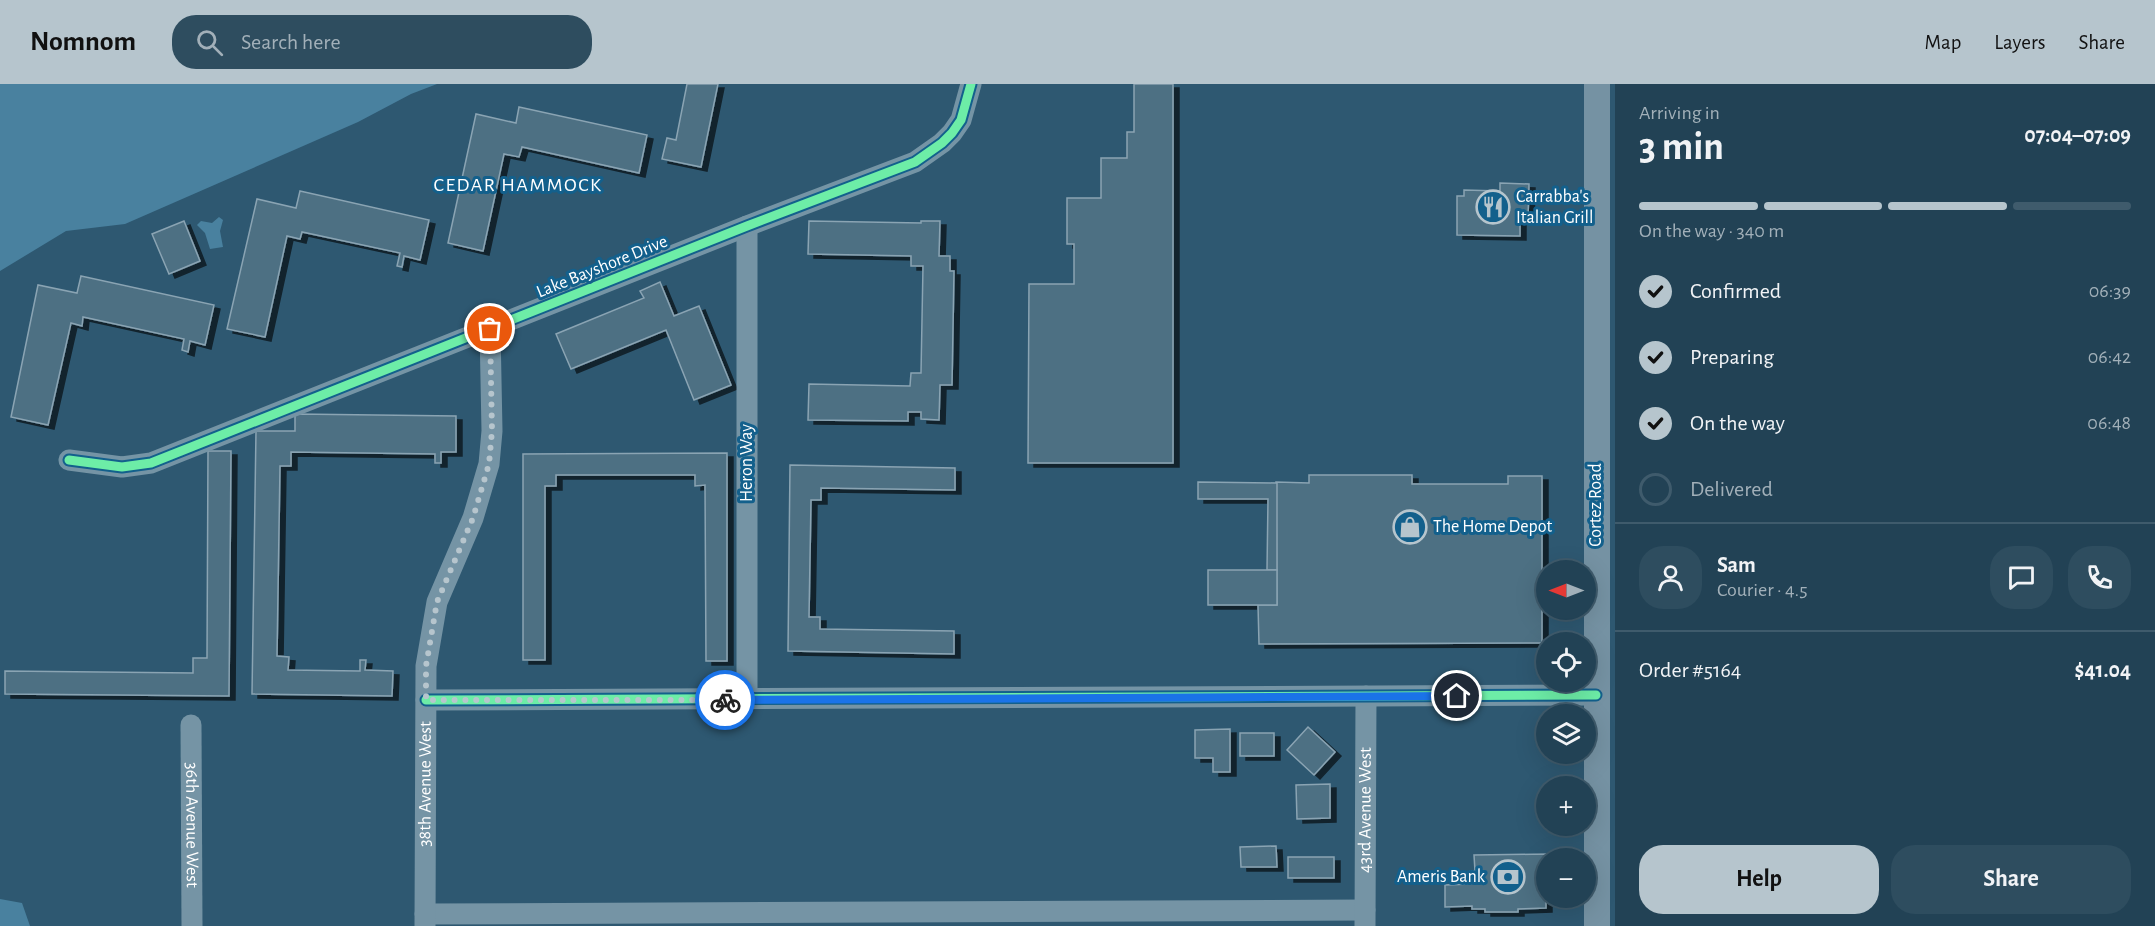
<!DOCTYPE html>
<html lang="en">
<head>
<meta charset="utf-8">
<style>
  body { margin:0; font-family:"Alegreya Sans",sans-serif; background:#2e4d5f; color:#f1f3f6; height:100vh; display:flex; flex-direction:column; font-size:22px; white-space:nowrap }
  * { box-sizing:border-box; margin:0 }
  p { font-size:20px; color:#a2b0b9 }
  .icon { flex:none; width:33px; height:33px; fill:none; stroke:currentColor; stroke-width:2; stroke-linecap:round; stroke-linejoin:round }
  .map { position:relative; flex:1; overflow:hidden }
  .sheet { display:flex; flex-direction:column; background:#224255; width:540px }
  .sheet>* { flex:none }
  .needle { width:39px; rotate:270deg }
  .tools { position:absolute; left:1536px; top:476px; display:grid; gap:12px }
  .tools a { display:grid; place-items:center; width:60px; height:60px; border-radius:50%; background:#224255; box-shadow:0 6px 24px #0002,0 0 0 2px #3f5b6c; font-size:30px }
  .pin { position:absolute; display:grid; place-items:center; width:51px; height:51px; color:#fff; margin:-26px; border:3px solid #fff; border-radius:50%; box-shadow:0 2px 6px #0007 }
  .courier { position:absolute; display:grid; place-items:center; width:60px; height:60px; margin:-30px; border:4px solid #1a73e8; border-radius:50%; background:#fff; color:#222; box-shadow:0 2px 8px #0007 }
  .summary em { font-style:normal; font-weight:600 }
  .summary div { display:flex; flex-direction:column-reverse }
  .summary { display:flex; align-items:center; justify-content:space-between; height:102px; padding:0 24px }
  h1 { font-size:39px; font-weight:600; line-height:45px }
  .bar { display:grid; grid-template-columns:repeat(4,1fr); gap:9px 6px; align-content:center; height:72px; padding:0 24px }
  .bar i { height:8px; border-radius:4px; background:#3f5b6c }
  .bar .on { background:#b6c5cd }
  .bar p { grid-column:span 4 }
  .line { display:flex; align-items:center; gap:15px; padding:0 24px; border-top:2px solid #3f5b6c }
  .line div { flex:1 }
  .round { display:grid; place-items:center; flex:none; width:63px; height:63px; border-radius:24px; background:#2e4d5f }
  ol { padding:0 24px; list-style:none }
  li { display:flex; align-items:center; gap:18px; height:66px }
  li p { margin-inline-start:auto }
  li .icon { padding:6px; border-radius:50%; background:#b6c5cd; color:#111; stroke-width:4 }
  li:last-child { color:#a2b0b9 }
  li i { width:33px; height:33px; border:3px solid #3f5b6c; border-radius:50% }
  .primary-button { display:flex; gap:12px; margin-top:auto; padding:12px 24px }
  .primary-button a { flex:1; height:69px; border-radius:24px; background:#b6c5cd; color:#111; font-size:24px; font-weight:600; line-height:69px; text-align:center }
  .primary-button a+a { background:#2e4d5f; color:#f1f3f6 }
  header { display:flex; align-items:center; gap:36px; box-sizing:border-box; height:84px; padding:0 30px; background:#b6c5cd; color:#111 }
  header strong { font-size:28px }
  nav { display:flex; gap:33px; margin-inline-start:auto; font-size:21px }
  .search { width:420px; height:54px; background:#2e4d5f; display:flex; align-items:center; gap:15px; box-sizing:border-box; padding:0 21px; border-radius:24px; color:#a2b0b9; font-size:22px }
  main { display:flex; flex:1; min-height:0 }
  .map>svg:first-child { display:block }
</style>
</head>
<body>
<header>
<strong>Nomnom</strong>
<div class="search"><svg class="icon" aria-label="search" viewBox="0 0 24 24"><circle cx="10" cy="10" r="6"/><path d="M15 15l6 6"/></svg>Search here</div>
<nav><a>Map</a><a>Layers</a><a>Share</a></nav>
</header>
<main>
<div class="map">
<svg width="1615" height="842" viewBox="0 0 1615 842">
  <defs>
    <filter id="shadow"><feDropShadow dx="6" dy="4" stdDeviation="0" flood-color="#0009"/></filter>
  </defs>
  <rect width="100%" height="100%" fill="#2e5871"/>
  <!-- water -->
  <g fill="#49819f">
    <polygon points="0,0 437,0 411,10 358,38 125,140 66,147 0,187"/>
    <polygon points="219,133 223,136 220,147 223,163 210,165 205,149 197,141 201,137 212,139"/>
    <polygon points="0,815 22,819 30,842 0,842"/>
  </g>
  <!-- building -->
  <g fill="#4d6f83" stroke="#8aa4b3" stroke-width="1.5" filter="url(#shadow)">
    <polygon points="687,0 718,0 701,83 662,75 667,54 676,56"/>
    <polygon points="1134,0 1173,0 1173,379 1028,379 1029,200 1074,200 1074,160 1067,160 1067,114 1101,114 1101,74 1127,74 1127,48 1134,48"/>
    <polygon points="519,23 647,51 639,89 522,63 519,73 504,70 483,167 448,159 476,30 516,39"/>
    <polygon points="1500,99 1529,100 1528,134 1520,134 1520,152 1457,151 1457,112 1464,112 1464,106 1500,107"/>
    <polygon points="300,107 429,136 420,176 404,172 402,183 397,182 400,169 302,148 300,155 287,152 265,253 227,245 257,115 296,124"/>
    <polygon points="184,137 200,177 169,190 152,150"/>
    <polygon points="809,137 921,139 921,137 940,137 939,172 950,172 950,187 954,187 952,301 940,301 939,336 921,335 921,328 908,328 908,337 808,336 809,300 910,302 911,289 921,289 923,182 911,182 911,172 808,170"/>
    <polygon points="81,192 214,221 205,261 190,257 188,268 182,266 184,255 83,233 82,242 71,239 48,341 11,333 38,201 77,209"/>
    <polygon points="660,198 674,232 699,222 731,301 694,316 666,246 571,285 556,250 644,214 640,207"/>
    <polygon points="295,330 456,332 456,368 441,368 441,379 435,379 435,370 291,368 291,382 280,382 277,572 289,573 288,586 360,587 360,576 366,576 365,586 393,587 392,612 252,610 256,347 295,347"/>
    <polygon points="208,367 231,367 229,612 5,610 5,587 193,589 193,574 207,574"/>
    <polygon points="727,369 727,577 706,577 705,401 695,402 695,391 556,391 556,402 545,402 545,576 523,576 523,370"/>
    <polygon points="790,381 955,384 955,406 821,404 821,416 811,416 809,533 820,533 820,545 954,547 954,570 788,567"/>
    <polygon points="1309,391 1412,391 1412,400 1508,400 1508,392 1542,392 1542,559 1259,560 1258,521 1277,521 1276,398 1309,399"/>
    <polygon points="1198,398 1277,399 1277,486 1267,486 1268,415 1198,415"/>
    <rect x="1208" y="486" width="69" height="35"/>
    <polygon points="1308,643 1335,668 1314,691 1287,666"/>
    <polygon points="1230,645 1230,688 1213,688 1213,674 1195,674 1195,646"/>
    <rect x="1240" y="649" width="34" height="23"/>
    <polygon points="1330,700 1330,734 1297,735 1296,701"/>
    <polygon points="1276,762 1277,783 1241,783 1240,763"/>
    <polygon points="1550,770 1550,774 1546,774 1546,824 1518,825 1518,828 1485,828 1485,825 1472,825 1472,822 1445,823 1445,801 1471,800 1470,787 1475,787 1474,771"/>
    <rect x="1288" y="773" width="46" height="21"/>
  </g>
  <g fill="none" stroke-linecap="round" stroke-linejoin="round">
    <!-- minor -->
    <g stroke="#7594a5" stroke-width="21">
      <polyline points="747,142 747,616"/>
      <polyline points="69,376 122,383 151,379 747,142 915,78 942,59 952,49 961,36 971,0"/>
      <polyline points="426,616 1596,611"/>
      <path id="s1" d="M191 641 192 842"/>
      <polyline points="425,830 1365,826"/>
      <path id="s2" d="M425 842 426 582 437 518 473 434 489 380 492 347 490 245"/>
      <path id="s3" d="M1365 842 1366 612"/>
    </g>
    <!-- major -->
    <polyline stroke="#7592a3" stroke-width="26" points="1597,842 1597,0"/>
    <!-- cycleway casing -->
    <g stroke="#13608c" stroke-width="13">
      <g id="cycleway">
        <polyline points="69,376 122,383 151,379 747,142 915,78 942,59 952,49 961,36 971,0"/>
        <polyline points="426,616 1596,611"/>
      </g>
    </g>
    <!-- cycleway -->
    <use href="#cycleway" stroke="#6deda7" stroke-width="9"/>
  </g>
  <g fill="none" stroke-linecap="round" stroke-linejoin="round">
    <!-- done -->
    <polyline stroke="#b6c5cd" stroke-width="6" stroke-dasharray="0 10.8" points="490,245 492,347 489,380 473,434 437,518 426,582 426,616 725,616"/>
    <!-- route -->
    <polyline stroke="#1a73e8" stroke-width="8" points="725,616 1457,612"/>
  </g>
  <!-- icons -->
  <defs>
    <g id="restaurant-ring" transform="scale(1.725)"><circle r="9.5" fill="#13608c" stroke="#b6c5cd" stroke-width="1.5"/><path d="M-5-6h1v4h1v-4h1v4h1v-4h1v5L-1.5 .5V6h-2V.5L-5-1ZM5-6V6H3V1.5H1.5Q1.5-4 5-6Z" fill="#b6c5cd"/></g>
    <g id="shop-ring" transform="scale(1.725)"><circle r="9.5" fill="#13608c" stroke="#b6c5cd" stroke-width="1.5"/><path d="M-5-2.5h2.3a2.7 3.5 0 0 1 5.4 0H5L5.5 6h-11ZM-1.5-2.5h3a1.5 2.3 0 0 0-3 0Z" fill="#b6c5cd"/></g>
    <g id="bank-ring" transform="scale(1.725)"><circle r="9.5" fill="#13608c" stroke="#b6c5cd" stroke-width="1.5"/><path d="M-6-4H6V4H-6ZM0-2.3a2.3 2.3 0 1 0 0 4.6a2.3 2.3 0 1 0 0-4.6Z" fill="#b6c5cd"/></g>
  </defs>
  <g fill-rule="evenodd">
    <use href="#restaurant-ring" x="1493" y="123"/>
    <use href="#shop-ring" x="1410" y="443"/>
    <use href="#bank-ring" x="1508" y="793"/>
  </g>
  <g text-anchor="middle" dominant-baseline="central" stroke-width="6" stroke-linejoin="round" paint-order="stroke">
    <!-- poi labels -->
    <g font-size="18" fill="#fff" stroke="#13608c" text-anchor="start">
      <text x="1516" y="113">Carrabba's<tspan x="1516" dy="21">Italian Grill</tspan></text>
      <text x="1433" y="443">The Home Depot</text>
      <text x="1485" y="793" text-anchor="end">Ameris Bank</text>
    </g>
    <!-- street labels -->
    <g font-size="18" fill="#fff" stroke="#13608c">
      <text transform="translate(602 183) rotate(-22)">Lake Bayshore Drive</text>
      <text transform="translate(747 379) rotate(-90)">Heron Way</text>
      <text transform="translate(1596 421) rotate(-90)">Cortez Road</text>
      <text stroke="none"><textPath href="#s2" startOffset="142">38th Avenue West</textPath></text>
      <text stroke="none"><textPath href="#s3" startOffset="116">43rd Avenue West</textPath></text>
      <text stroke="none"><textPath href="#s1" startOffset="100">36th Avenue West</textPath></text>
    </g>
    <!-- neighbourhood labels -->
    <g font-size="20" letter-spacing="1.5" fill="#fff" stroke="#13608c">
      <text x="518" y="101">CEDAR HAMMOCK</text>
    </g>
  </g>
</svg>
<div class="tools">
<a><svg class="needle" viewBox="-14 -14 28 28"><path d="M0-13l5 13h-10z" fill="#e53935"/><path d="M0 13l5-13h-10z" fill="#a2b0b9"/></svg></a>
<a><svg class="icon" aria-label="locate" viewBox="0 0 24 24"><circle cx="12" cy="12" r="6"/><path d="M12 2v4M12 18v4M2 12h4M18 12h4"/></svg></a>
<a><svg class="icon" aria-label="layers" viewBox="0 0 24 24"><path d="M12 4l9 5-9 5-9-5zM3 14l9 5 9-5"/></svg></a>
<a>+</a>
<a>−</a>
</div>
<div class="pin" style="left:490px;top:245px;background:#ea580c"><svg class="icon" aria-label="bag" viewBox="0 0 24 24"><path d="M5 8h14l-1 12H6zM9 8a3 3 0 0 1 6 0"/></svg></div>
<div class="pin" style="left:1457px;top:612px;background:#1f2937"><svg class="icon" aria-label="home" viewBox="0 0 24 24"><path d="M3 11l9-7 9 7M6 9v11h12V9"/></svg></div>
<div class="courier" style="left:725px;top:616px"><svg class="icon" aria-label="bike" viewBox="0 0 24 24"><circle cx="6" cy="16" r="4"/><circle cx="18" cy="16" r="4"/><path d="M6 16l4-8h5l3 8M10 8l3 8H6M13 5h3"/></svg></div>
</div>
<section class="sheet">
<div class="summary"><div><h1>3 min</h1><p>Arriving in</p></div><em>07:04–07:09</em></div>
<div class="bar"><i class="on"></i><i class="on"></i><i class="on"></i><i></i><p>On the way · 340 m</p></div>
<ol>
<li><svg class="icon" aria-label="check" viewBox="0 0 24 24"><path d="M5 12l5 5 9-10"/></svg>Confirmed<p>06:39</p></li>
<li><svg class="icon" aria-label="check" viewBox="0 0 24 24"><path d="M5 12l5 5 9-10"/></svg>Preparing<p>06:42</p></li>
<li><svg class="icon" aria-label="check" viewBox="0 0 24 24"><path d="M5 12l5 5 9-10"/></svg>On the way<p>06:48</p></li>
<li><i></i>Delivered</li>
</ol>
<div class="line" style="height:108px"><a class="round"><svg class="icon" aria-label="person" viewBox="0 0 24 24"><circle cx="12" cy="8" r="4"/><path d="M4 21q1-7 8-7t8 7"/></svg></a><div><b>Sam</b><p>Courier · 4.5</p></div><a class="round"><svg class="icon" aria-label="chat" viewBox="0 0 24 24"><path d="M4 5h16v11H9l-5 4z"/></svg></a><a class="round"><svg class="icon" aria-label="phone" viewBox="0 0 24 24"><path d="M5 4h4l2 5-3 2q2 4 5 5l2-3 5 2v4C11 20 4 13 5 4z"/></svg></a></div>
<div class="line" style="height:78px"><div>Order #5164</div><b>$41.04</b></div>
<div class="primary-button"><a>Help</a><a>Share</a></div>
</section>
</main>
</body>
</html>
